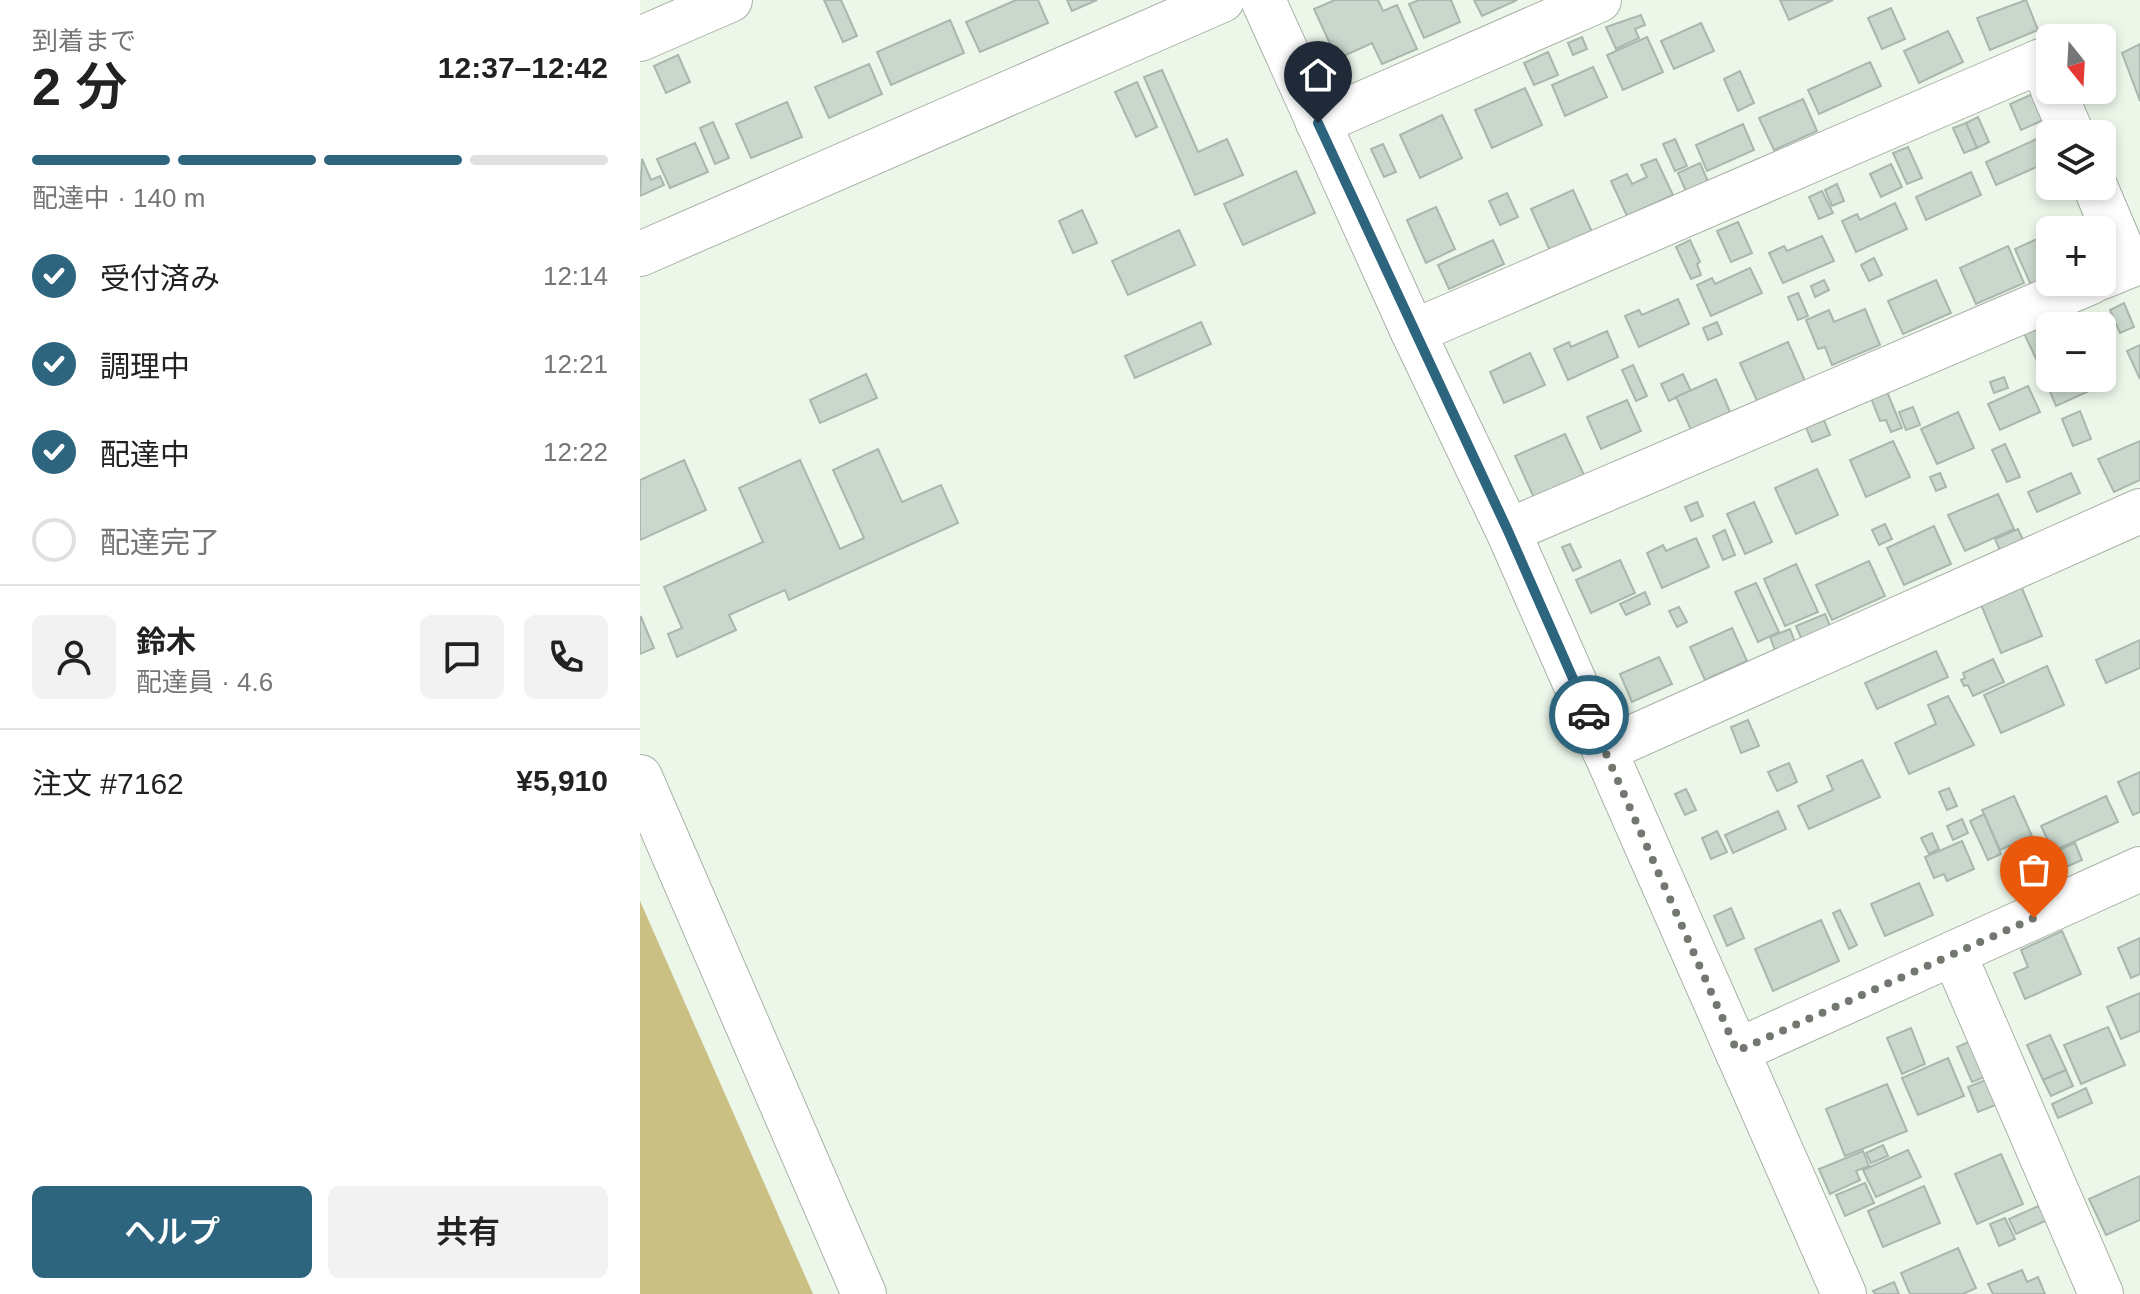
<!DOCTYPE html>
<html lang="ja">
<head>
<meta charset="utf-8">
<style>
  body { margin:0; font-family:Helvetica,"Noto Sans JP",sans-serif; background:#f2f2f2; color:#222; height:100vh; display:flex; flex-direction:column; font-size:30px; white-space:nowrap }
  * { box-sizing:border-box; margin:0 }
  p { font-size:26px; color:#767676 }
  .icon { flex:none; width:44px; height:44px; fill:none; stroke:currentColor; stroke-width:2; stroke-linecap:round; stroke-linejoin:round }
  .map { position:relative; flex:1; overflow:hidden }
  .panel { display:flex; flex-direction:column; background:#fff; width:640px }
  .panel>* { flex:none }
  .needle { width:52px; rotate:162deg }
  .controls { position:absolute; left:1396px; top:24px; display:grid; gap:16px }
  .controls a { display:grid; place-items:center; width:80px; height:80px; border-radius:12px; background:#fff; box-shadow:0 4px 12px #0003; font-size:40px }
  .pin { position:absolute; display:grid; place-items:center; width:68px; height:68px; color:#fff; margin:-82px -34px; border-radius:50% 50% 50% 0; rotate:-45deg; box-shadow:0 0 8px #0007 }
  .pin .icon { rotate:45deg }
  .courier { position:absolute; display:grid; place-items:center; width:80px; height:80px; margin:-40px; border:6px solid #2d657f; border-radius:50%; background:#fff; color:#222; box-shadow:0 2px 10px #0007 }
  .headline em { font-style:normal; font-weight:600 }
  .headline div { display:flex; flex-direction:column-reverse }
  .headline { display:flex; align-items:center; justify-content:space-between; height:136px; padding:0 32px }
  h1 { font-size:52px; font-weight:600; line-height:60px }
  .bar { display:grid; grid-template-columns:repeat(4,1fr); gap:12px 8px; align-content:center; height:96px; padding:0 32px }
  .bar i { height:10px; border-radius:6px; background:#e0e0e0 }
  .bar .active { background:#2d657f }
  .bar p { grid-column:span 4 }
  .line { display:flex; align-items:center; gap:20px; padding:0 32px; border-top:2px solid #e0e0e0 }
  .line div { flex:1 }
  .round { display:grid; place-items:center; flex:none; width:84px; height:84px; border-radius:12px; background:#f2f2f2 }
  ol { padding:0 32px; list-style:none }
  li { display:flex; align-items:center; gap:24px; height:88px }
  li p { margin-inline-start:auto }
  li .icon { padding:8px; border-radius:50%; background:#2d657f; color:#fff; stroke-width:4 }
  li:last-child { color:#767676 }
  li i { width:44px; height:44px; border:4px solid #e0e0e0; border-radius:50% }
  .action { display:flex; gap:16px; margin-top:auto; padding:16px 32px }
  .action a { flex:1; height:92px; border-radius:12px; background:#2d657f; color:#fff; font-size:32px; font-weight:600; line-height:92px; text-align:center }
  .action a+a { background:#f2f2f2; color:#222 }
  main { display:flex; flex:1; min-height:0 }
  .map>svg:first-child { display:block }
</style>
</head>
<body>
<main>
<section class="panel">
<div class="headline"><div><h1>2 分</h1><p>到着まで</p></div><em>12:37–12:42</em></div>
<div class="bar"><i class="active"></i><i class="active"></i><i class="active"></i><i></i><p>配達中 · 140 m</p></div>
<ol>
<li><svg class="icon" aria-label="check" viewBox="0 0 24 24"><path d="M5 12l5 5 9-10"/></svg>受付済み<p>12:14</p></li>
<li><svg class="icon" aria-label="check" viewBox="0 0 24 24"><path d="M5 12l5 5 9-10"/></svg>調理中<p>12:21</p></li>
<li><svg class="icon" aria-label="check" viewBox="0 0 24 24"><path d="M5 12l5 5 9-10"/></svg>配達中<p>12:22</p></li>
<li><i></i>配達完了</li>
</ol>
<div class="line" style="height:144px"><a class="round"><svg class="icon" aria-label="person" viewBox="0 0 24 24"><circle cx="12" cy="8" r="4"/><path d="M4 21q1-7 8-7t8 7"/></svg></a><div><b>鈴木</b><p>配達員 · 4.6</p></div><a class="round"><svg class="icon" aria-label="chat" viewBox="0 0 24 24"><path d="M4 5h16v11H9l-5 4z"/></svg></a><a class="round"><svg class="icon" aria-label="phone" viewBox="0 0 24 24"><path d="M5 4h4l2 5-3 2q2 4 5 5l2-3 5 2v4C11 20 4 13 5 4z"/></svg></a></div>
<div class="line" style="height:104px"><div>注文 #7162</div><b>¥5,910</b></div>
<div class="action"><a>ヘルプ</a><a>共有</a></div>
</section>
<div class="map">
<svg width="1500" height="1294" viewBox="0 0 1500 1294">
  <rect width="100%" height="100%" fill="#ecf6e9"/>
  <!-- forest -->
  <polygon fill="#cac083" points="0,901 173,1294 0,1294"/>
  <!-- building -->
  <g fill="#c9d7cd" stroke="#a9b7ae" stroke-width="2">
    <polygon points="184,0 201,0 217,36 203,42"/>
    <polygon points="376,0 398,0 408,23 340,52 326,22"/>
    <polygon points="427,0 457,0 432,11"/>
    <polygon points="695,0 738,0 743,11 757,5 777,49 742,64 732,43 697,59 674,9"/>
    <polygon points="779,0 811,0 820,22 784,38 769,4"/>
    <polygon points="834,0 877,0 842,16"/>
    <polygon points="1140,0 1193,0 1149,20"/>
    <polygon points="1386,0 1398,30 1350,50 1337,18"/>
    <polygon points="1251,8 1265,39 1242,49 1228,18"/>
    <polygon points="1001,15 1005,25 995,29 999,38 976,49 966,27"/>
    <polygon points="310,20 324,53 251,85 237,52"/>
    <polygon points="1061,23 1074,51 1034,69 1021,41"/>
    <polygon points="1308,31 1323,62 1279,83 1264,51"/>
    <polygon points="942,37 947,49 933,55 928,43"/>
    <polygon points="1007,37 1023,72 983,90 967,55"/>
    <polygon points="1500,44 1500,101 1482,53"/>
    <polygon points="908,52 918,75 894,85 884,63"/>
    <polygon points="38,55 50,82 26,93 14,66"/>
    <polygon points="1230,62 1241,86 1179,114 1168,90"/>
    <polygon points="229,64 242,94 189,118 175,87"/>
    <polygon points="953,67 967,97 925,116 912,85"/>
    <polygon points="522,70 558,152 587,139 603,175 555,195 504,77"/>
    <polygon points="1100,71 1114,103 1098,111 1084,79"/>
    <polygon points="497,82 517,127 496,137 475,92"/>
    <polygon points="885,88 902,125 852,148 835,110"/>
    <polygon points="1397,92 1408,118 1381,130 1370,104"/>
    <polygon points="1163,99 1177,131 1134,150 1119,118"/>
    <polygon points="147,102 162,137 111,158 96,124"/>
    <polygon points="802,115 822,158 780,178 760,135"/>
    <polygon points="1338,117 1349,142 1337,148 1326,123"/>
    <polygon points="73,122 89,158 75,164 60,128"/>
    <polygon points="1326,123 1337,148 1324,153 1313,128"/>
    <polygon points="1103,124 1114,150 1067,171 1056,145"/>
    <polygon points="1410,133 1410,161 1356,185 1346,162"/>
    <polygon points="1035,139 1047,166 1035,171 1023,144"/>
    <polygon points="55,143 68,172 30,188 17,159"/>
    <polygon points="743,144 756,172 744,177 731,149"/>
    <polygon points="1268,147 1282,178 1267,184 1253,153"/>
    <polygon points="2,159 11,180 20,176 24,185 0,196"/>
    <polygon points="1016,159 1033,195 987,216 971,181 987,174 992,184 1007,177 1001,165"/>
    <polygon points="1060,163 1070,186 1048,196 1038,173"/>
    <polygon points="1251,164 1262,187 1241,197 1230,174"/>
    <polygon points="656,171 675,213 603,245 584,204"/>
    <polygon points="1331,172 1341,195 1286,220 1276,197"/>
    <polygon points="1197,184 1204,201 1192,206 1185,190"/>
    <polygon points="933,190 953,234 911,253 891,209"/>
    <polygon points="1182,191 1193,213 1179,219 1169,197"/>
    <polygon points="867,193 878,217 860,225 849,201"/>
    <polygon points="1255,203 1267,229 1216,252 1202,221 1217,214 1220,220"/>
    <polygon points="796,207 815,249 786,263 767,220"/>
    <polygon points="442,210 457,243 433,253 419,221"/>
    <polygon points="1098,222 1112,253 1091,262 1077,231"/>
    <polygon points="539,230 555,265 488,295 472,261"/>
    <polygon points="1410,233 1410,276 1391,285 1375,249"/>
    <polygon points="1182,236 1194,261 1143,283 1129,253 1144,246 1147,251"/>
    <polygon points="853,240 864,264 809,289 798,265"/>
    <polygon points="1050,240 1060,262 1057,264 1061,275 1051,279 1036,247"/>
    <polygon points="1368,246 1384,283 1336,304 1320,268"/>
    <polygon points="1234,258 1242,275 1229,281 1221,265"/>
    <polygon points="1110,268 1122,293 1071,316 1057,285 1072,278 1075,284"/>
    <polygon points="1184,280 1189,290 1175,297 1171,286"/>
    <polygon points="1296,280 1311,313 1263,334 1248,301"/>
    <polygon points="1158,293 1168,316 1158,320 1148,297"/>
    <polygon points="1038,299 1049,324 999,347 985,316 999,310 1002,315"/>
    <polygon points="1484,303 1494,327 1480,333 1470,310"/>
    <polygon points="1225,309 1240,345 1192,365 1185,347 1178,349 1166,320 1189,310 1194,322"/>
    <polygon points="561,322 571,344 495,378 485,356"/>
    <polygon points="1077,322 1082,334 1068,340 1063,328"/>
    <polygon points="1397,326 1406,347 1402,349 1408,364 1400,367 1383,331"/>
    <polygon points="967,331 978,357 928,380 914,349 929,342 931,347"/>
    <polygon points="1148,342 1165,381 1118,403 1100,363"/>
    <polygon points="1500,345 1500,379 1487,351"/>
    <polygon points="890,353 905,385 864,403 850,372"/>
    <polygon points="993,365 1007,396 996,401 982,370"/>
    <polygon points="1462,366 1469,382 1416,406 1405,380 1462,378"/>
    <polygon points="226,374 237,398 180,423 170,400"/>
    <polygon points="1043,374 1051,391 1029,401 1021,384"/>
    <polygon points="1364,377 1368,388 1354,393 1350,382"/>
    <polygon points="1076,379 1090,412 1051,430 1036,397"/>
    <polygon points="1388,386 1400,412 1360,430 1348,404"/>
    <polygon points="1245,387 1262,428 1251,432 1246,420 1240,421 1229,393"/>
    <polygon points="987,400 1001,431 961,449 947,417"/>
    <polygon points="1273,407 1280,425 1266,430 1259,412"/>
    <polygon points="1440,411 1451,439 1433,446 1422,419"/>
    <polygon points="1318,412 1334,448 1297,464 1281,429"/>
    <polygon points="1184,420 1190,435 1172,442 1166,427"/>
    <polygon points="925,434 945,477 895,500 875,456"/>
    <polygon points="1253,441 1270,477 1226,497 1210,460"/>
    <polygon points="1500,441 1500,480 1474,492 1458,459"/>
    <polygon points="1365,444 1380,477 1367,482 1352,450"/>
    <polygon points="238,449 262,502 301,485 318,523 149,600 145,590 89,615 96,630 37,657 28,634 42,628 24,587 123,542 99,488 160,460 200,549 224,538 193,470"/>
    <polygon points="44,460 66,510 0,540 0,480"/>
    <polygon points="1177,469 1198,515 1156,534 1135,488"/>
    <polygon points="1300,473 1306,487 1296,491 1290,477"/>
    <polygon points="1431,473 1440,493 1397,512 1388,492"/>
    <polygon points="1358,494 1374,529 1325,551 1308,515"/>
    <polygon points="1057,502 1063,516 1051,521 1045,507"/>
    <polygon points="1114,502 1132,542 1105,554 1087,514"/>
    <polygon points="1245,524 1252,539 1239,545 1232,530"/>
    <polygon points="1294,526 1311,564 1264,585 1247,548"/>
    <polygon points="1378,529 1384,542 1361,553 1355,539"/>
    <polygon points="1085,530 1095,555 1083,560 1073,536"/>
    <polygon points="1056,538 1069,567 1022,588 1007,553 1023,545 1026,551"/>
    <polygon points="930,544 941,567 933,571 922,547"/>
    <polygon points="980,560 995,593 951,613 936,580"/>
    <polygon points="1229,561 1245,596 1192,620 1176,585"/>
    <polygon points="1156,564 1178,612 1145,626 1124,579"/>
    <polygon points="1116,583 1139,632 1118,642 1095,592"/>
    <polygon points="1381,586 1402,636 1361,653 1340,602"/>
    <polygon points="1005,592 1010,604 986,615 980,604"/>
    <polygon points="1039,607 1047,622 1037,627 1029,611"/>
    <polygon points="1185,614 1191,628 1162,640 1156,626"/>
    <polygon points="1,617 14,648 0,654 0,618"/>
    <polygon points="1092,628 1107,661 1065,680 1050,647"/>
    <polygon points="1150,629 1156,645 1136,653 1130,637"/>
    <polygon points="1500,640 1500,668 1466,683 1456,660"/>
    <polygon points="1296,651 1308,677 1237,709 1225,683"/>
    <polygon points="1019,657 1032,684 992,702 980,674"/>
    <polygon points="1353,659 1364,682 1333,696 1328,685 1324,686 1321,680 1325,678 1323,673"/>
    <polygon points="1407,666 1424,705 1361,733 1344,695"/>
    <polygon points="1308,696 1334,745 1269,774 1255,743 1296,724 1288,705"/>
    <polygon points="1108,720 1119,746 1101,753 1091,727"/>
    <polygon points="1222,760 1240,797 1169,829 1158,806 1193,790 1187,776"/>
    <polygon points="1149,763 1157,782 1137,791 1128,772"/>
    <polygon points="1500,772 1500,812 1493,815 1478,782"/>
    <polygon points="1309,788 1317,806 1307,810 1299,792"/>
    <polygon points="1046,789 1056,810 1045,815 1035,794"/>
    <polygon points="1374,796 1392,836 1360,850 1342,810"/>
    <polygon points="1466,796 1478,822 1413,851 1401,826"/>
    <polygon points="1138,811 1146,829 1093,853 1085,835"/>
    <polygon points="1344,814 1361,854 1348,860 1330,821"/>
    <polygon points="1322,819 1328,833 1313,840 1307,826"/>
    <polygon points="1077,831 1087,852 1071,859 1062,838"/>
    <polygon points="1292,833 1299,849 1289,854 1281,838"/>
    <polygon points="1322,841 1334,869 1307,881 1304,874 1294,878 1285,857"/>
    <polygon points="1435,843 1442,860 1408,875 1401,858"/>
    <polygon points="1390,845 1402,872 1381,881 1371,860 1384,854 1382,849"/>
    <polygon points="1279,883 1293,915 1245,936 1231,904"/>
    <polygon points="1091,908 1104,938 1087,946 1074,916"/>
    <polygon points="1200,910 1217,945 1209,949 1193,913"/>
    <polygon points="1181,920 1199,961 1133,991 1115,949"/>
    <polygon points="1422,931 1441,974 1385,999 1374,973 1388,967 1381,950"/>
    <polygon points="1500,938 1500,974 1491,978 1478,948"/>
    <polygon points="1500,993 1500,1031 1481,1039 1467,1007"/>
    <polygon points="1468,1027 1485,1065 1441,1084 1424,1045"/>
    <polygon points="1271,1028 1285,1064 1262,1074 1247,1038"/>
    <polygon points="1347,1034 1361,1070 1332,1082 1317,1047"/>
    <polygon points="1410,1035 1426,1070 1403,1080 1387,1045"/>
    <polygon points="1308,1058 1324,1096 1278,1115 1262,1078"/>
    <polygon points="1426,1070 1433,1086 1411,1096 1403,1080"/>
    <polygon points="1353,1077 1363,1102 1338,1112 1328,1087"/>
    <polygon points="1247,1084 1267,1131 1205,1156 1186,1109"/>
    <polygon points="1446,1088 1452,1103 1418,1118 1412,1104"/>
    <polygon points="1243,1145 1248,1156 1231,1163 1226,1153"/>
    <polygon points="1268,1150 1281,1177 1236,1197 1223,1170"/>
    <polygon points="1223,1151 1229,1166 1216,1171 1220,1180 1190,1194 1179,1169"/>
    <polygon points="1361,1154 1383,1204 1337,1224 1315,1174"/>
    <polygon points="1500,1176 1500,1220 1466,1235 1449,1199"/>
    <polygon points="1225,1183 1234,1203 1205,1216 1196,1195"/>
    <polygon points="1284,1186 1300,1223 1243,1247 1228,1211"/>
    <polygon points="1410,1201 1416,1216 1376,1234 1369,1219"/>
    <polygon points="1365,1218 1375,1239 1359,1246 1350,1224"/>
    <polygon points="1318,1248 1336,1288 1323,1294 1270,1294 1261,1273"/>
    <polygon points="1382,1270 1387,1282 1398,1277 1405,1294 1353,1294 1348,1284"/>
    <polygon points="1254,1282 1259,1294 1235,1294 1233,1291"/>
  </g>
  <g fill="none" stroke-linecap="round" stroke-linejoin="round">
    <!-- minor casing -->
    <g stroke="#a9b2a6" stroke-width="46">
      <g id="minor">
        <polyline points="623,0 773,332 868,531 1204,1294"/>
        <polyline points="0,39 90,0"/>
        <polyline points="1413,90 1432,134"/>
        <polyline points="678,123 959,0"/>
        <polyline points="1455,186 1489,266 1462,277"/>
        <polyline points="0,254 582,0"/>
        <polyline points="773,332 1401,61 1410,82"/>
        <polyline points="868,531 1451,282"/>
        <polyline points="964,750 1500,511"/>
        <polyline points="0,777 224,1294"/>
        <polyline points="1314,954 1461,1294"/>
        <polyline points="1097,1051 1500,869"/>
      </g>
    </g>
    <!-- minor -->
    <use href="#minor" stroke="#fff" stroke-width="44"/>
  </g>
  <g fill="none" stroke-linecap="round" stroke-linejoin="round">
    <!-- done -->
    <polyline stroke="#727870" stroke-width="8" stroke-dasharray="0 14.4" points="949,715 1097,1051 1394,918"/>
    <!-- route -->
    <polyline stroke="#2d657f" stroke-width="10" points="678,123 868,531 949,715"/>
  </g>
</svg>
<div class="controls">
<a><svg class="needle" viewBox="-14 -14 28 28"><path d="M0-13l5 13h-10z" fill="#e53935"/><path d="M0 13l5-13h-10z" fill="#767676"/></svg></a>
<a><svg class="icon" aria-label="layers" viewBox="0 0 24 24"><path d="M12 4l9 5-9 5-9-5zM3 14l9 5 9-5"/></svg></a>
<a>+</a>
<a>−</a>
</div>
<div class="pin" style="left:1394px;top:918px;background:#ea580c"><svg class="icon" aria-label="bag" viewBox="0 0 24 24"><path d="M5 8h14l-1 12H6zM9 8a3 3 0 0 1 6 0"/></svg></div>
<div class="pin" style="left:678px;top:123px;background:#1f2937"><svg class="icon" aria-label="home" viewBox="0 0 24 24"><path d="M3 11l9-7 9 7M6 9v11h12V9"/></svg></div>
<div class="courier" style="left:949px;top:715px"><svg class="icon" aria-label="car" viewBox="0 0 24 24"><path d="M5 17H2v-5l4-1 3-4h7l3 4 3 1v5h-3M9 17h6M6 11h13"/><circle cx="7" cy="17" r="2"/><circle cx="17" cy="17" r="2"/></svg></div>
</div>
</main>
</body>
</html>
